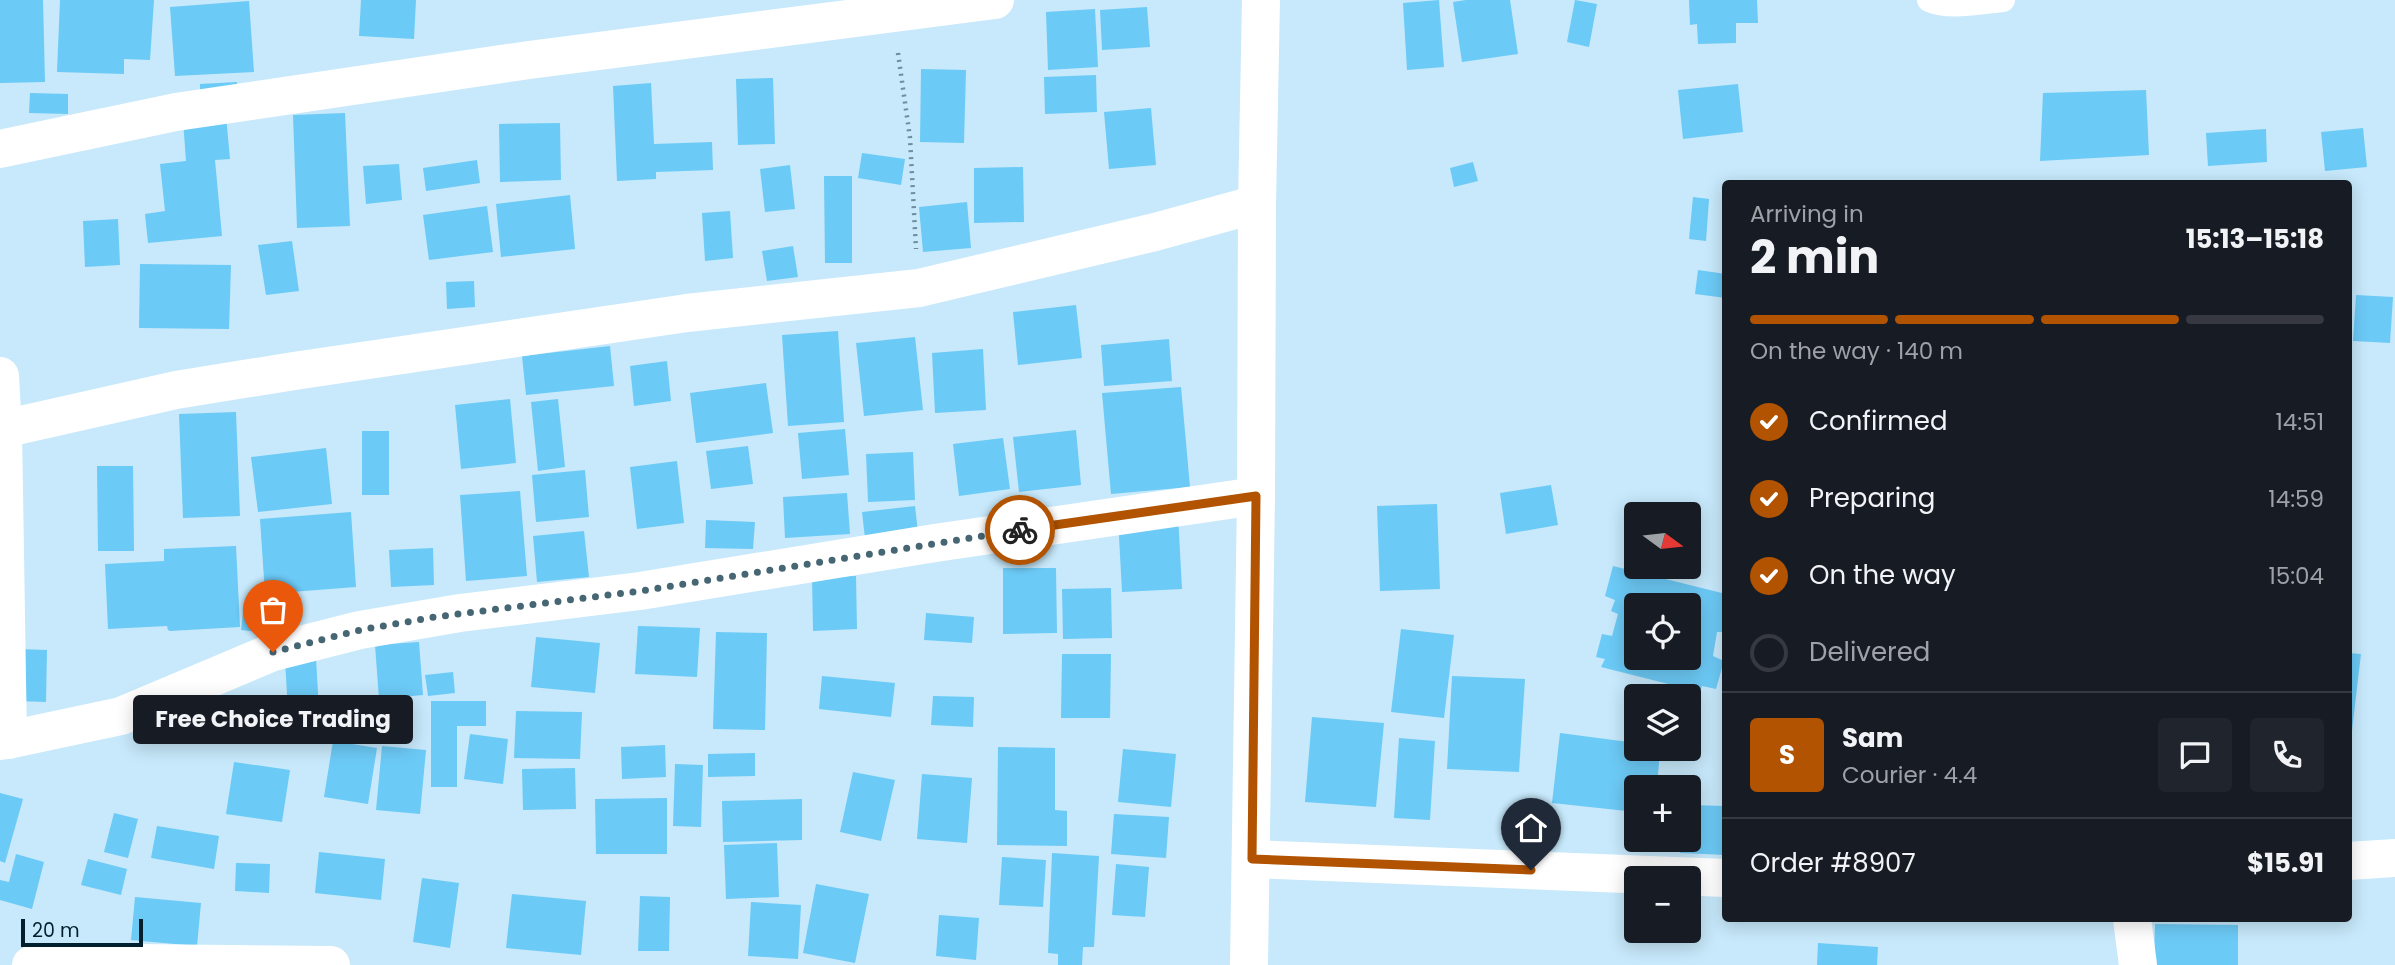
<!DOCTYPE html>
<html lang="en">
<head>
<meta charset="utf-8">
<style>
  body { margin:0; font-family:Poppins,sans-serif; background:#20242c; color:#f1f3f6; height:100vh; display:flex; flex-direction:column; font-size:26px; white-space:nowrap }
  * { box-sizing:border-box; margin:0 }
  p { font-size:23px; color:#9ea1a6 }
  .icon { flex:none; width:38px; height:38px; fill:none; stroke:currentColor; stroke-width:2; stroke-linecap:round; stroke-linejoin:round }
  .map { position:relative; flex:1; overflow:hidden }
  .side { position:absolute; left:1722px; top:180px; width:630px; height:742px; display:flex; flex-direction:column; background:#171b24; border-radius:7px; box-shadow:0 4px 18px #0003 }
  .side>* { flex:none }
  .needle { width:46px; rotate:105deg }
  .controls { position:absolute; left:1624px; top:502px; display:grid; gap:14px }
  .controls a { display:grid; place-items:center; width:77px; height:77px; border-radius:7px; background:#171b24; box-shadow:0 4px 18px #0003; font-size:35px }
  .scale { position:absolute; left:21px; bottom:18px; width:122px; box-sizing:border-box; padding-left:7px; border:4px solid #011f2c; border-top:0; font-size:19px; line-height:24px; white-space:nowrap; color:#011f2c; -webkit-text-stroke:5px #c7e9fb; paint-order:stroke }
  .pin { position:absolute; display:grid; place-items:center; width:60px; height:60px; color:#fff; margin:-72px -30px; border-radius:50% 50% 50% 0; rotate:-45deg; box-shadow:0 0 7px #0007 }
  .pin .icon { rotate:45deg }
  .courier { position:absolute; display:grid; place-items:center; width:70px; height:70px; margin:-35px; border:5px solid #b15300; border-radius:50%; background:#fff; color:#222; box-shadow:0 2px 9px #0007 }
  .bubble { position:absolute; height:49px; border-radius:7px; background:#171b24; box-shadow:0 4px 18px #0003; font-size:23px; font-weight:700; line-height:49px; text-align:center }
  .overview em { font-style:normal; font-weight:700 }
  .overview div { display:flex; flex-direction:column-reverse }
  .overview { display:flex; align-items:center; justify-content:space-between; height:119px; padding:0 28px }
  h1 { font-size:46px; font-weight:700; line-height:52px }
  .bar { display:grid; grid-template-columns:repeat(4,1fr); gap:10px 7px; align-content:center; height:84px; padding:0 28px }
  .bar i { height:9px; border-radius:5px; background:#363941 }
  .bar .selected { background:#b15300 }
  .bar p { grid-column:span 4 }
  .line { display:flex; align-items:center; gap:18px; padding:0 28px; border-top:2px solid #363941 }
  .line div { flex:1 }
  .round { display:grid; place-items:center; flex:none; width:74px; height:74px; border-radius:7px; background:#20242c }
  ol { padding:0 28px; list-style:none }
  li { display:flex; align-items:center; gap:21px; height:77px }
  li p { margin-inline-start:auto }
  li .icon { padding:7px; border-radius:50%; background:#b15300; color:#fff; stroke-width:4 }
  li:last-child { color:#9ea1a6 }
  li i { width:38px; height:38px; border:4px solid #363941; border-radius:50% }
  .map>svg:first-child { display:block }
</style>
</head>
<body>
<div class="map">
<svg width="2395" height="965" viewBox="0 0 2395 965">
  <rect width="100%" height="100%" fill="#c7e9fb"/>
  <!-- building -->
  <g fill="#6ccaf6" fill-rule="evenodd">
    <polygon points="0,0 43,0 45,82 0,83"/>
    <polygon points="60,0 154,0 150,60 124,59 124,74 57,72"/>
    <polygon points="361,0 416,0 414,39 359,36"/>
    <polygon points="1439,0 1444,67 1407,70 1403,3"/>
    <polygon points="1466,0 1510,0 1518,54 1462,62 1453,2"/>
    <polygon points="1575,0 1597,4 1589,47 1567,42"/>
    <polygon points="1689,0 1757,0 1758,23 1736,23 1736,43 1698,44 1697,24 1690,25"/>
    <polygon points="249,1 254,72 175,76 170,7"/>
    <polygon points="1147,7 1150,47 1102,50 1100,10"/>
    <polygon points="1095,9 1098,67 1048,70 1046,12"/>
    <polygon points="921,69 966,70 964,143 920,142"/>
    <polygon points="1096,75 1097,112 1045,114 1044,77"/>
    <polygon points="773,78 775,144 738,145 736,79"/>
    <polygon points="237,82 238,95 200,97 200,84"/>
    <polygon points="651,83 654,144 712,142 713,170 656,172 656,179 617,181 613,86"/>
    <polygon points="1738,84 1743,132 1683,139 1678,90"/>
    <polygon points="2146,90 2149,155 2040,161 2043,93"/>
    <polygon points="30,93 68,94 68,114 29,113"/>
    <polygon points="1151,108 1156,165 1109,169 1104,112"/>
    <polygon points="345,113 350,226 297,228 293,115"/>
    <polygon points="226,116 230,159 215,160 222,236 148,243 145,214 165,211 160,164 186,161 183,120"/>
    <polygon points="560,123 561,180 500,182 499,124"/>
    <polygon points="2363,128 2367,167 2325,171 2321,132"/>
    <polygon points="2266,129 2267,162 2208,166 2206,133"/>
    <polygon points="862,153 905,159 901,185 858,178"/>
    <polygon points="477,160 480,183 426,191 423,168"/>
    <polygon points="1473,162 1478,181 1454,187 1450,168"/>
    <polygon points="399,164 402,200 366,204 363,166"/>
    <polygon points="790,165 795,209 765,212 760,169"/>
    <polygon points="1023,167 1024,222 974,223 974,168"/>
    <polygon points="824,176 852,176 852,263 825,263"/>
    <polygon points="1824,180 1824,184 1805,184 1805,182"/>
    <polygon points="570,195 575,249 501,257 496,204"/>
    <polygon points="1693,197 1709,199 1706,241 1689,239"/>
    <polygon points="967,202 971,248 923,252 919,207"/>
    <polygon points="487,206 493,252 429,260 423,215"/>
    <polygon points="730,211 733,258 705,261 702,213"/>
    <polygon points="118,219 120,265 85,267 83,221"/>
    <polygon points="292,241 299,291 266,295 258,245"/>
    <polygon points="793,246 798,277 767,281 762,251"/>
    <polygon points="140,264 231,265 229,329 139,328"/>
    <polygon points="1698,270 1726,274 1726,298 1695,294"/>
    <polygon points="474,281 475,307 447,309 446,282"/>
    <polygon points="2356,295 2393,297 2390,343 2353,341"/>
    <polygon points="1076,305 1082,358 1018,365 1013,312"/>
    <polygon points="838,331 844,422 788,426 782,335"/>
    <polygon points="915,337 923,410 864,416 856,343"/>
    <polygon points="1169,339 1172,381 1104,386 1101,345"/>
    <polygon points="610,346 614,386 526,395 522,356"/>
    <polygon points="983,349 986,410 935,413 932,353"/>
    <polygon points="667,361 671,401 634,406 630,366"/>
    <polygon points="766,383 773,433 696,443 690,393"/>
    <polygon points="1181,387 1190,487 1111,494 1102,393"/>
    <polygon points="510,399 516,463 461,469 455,405"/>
    <polygon points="558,399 565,467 538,471 531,402"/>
    <polygon points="236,412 240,516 183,518 179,414"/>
    <polygon points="845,429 849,475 802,479 798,433"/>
    <polygon points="1076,430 1081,485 1019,492 1013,437"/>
    <rect x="362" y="431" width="27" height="64"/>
    <polygon points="1003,438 1010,489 959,496 953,444"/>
    <polygon points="748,446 753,484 711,489 706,451"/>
    <polygon points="326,448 332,504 258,512 251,457"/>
    <polygon points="913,452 915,500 868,502 866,454"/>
    <polygon points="677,461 684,523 637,529 630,467"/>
    <polygon points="97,466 133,466 134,551 98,551"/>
    <polygon points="585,470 589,517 536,522 532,475"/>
    <polygon points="1551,485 1558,525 1506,534 1500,493"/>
    <polygon points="520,491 527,576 466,581 460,495"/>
    <polygon points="847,493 850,534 785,538 783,497"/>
    <polygon points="1437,504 1440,589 1380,591 1377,506"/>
    <polygon points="915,506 918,532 865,538 862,512"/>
    <polygon points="351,512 356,587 265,594 260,519"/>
    <polygon points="1178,515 1182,589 1122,592 1118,518"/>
    <polygon points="706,520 755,522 753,549 705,548"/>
    <polygon points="584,531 589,577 537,582 533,536"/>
    <polygon points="236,546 240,627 170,631 168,630 167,626 108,629 105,564 164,561 164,549"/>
    <polygon points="433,548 434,585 391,587 389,550"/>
    <path d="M1613 566 1726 594V632H1717L1713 656 1724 661 1716 689 1702 686 1700 692 1601 667 1605 659 1596 657 1602 634 1612 636 1618 614 1611 611 1615 600 1605 596ZM1636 606H1689V658H1636Z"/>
    <polygon points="1003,568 1056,568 1057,633 1003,634"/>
    <polygon points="856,576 857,629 813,631 812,577"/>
    <polygon points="1111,588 1112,638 1063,639 1062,589"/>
    <polygon points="244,604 279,607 276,634 241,630"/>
    <polygon points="926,613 974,617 972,643 924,640"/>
    <polygon points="638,626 700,628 697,677 635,674"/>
    <polygon points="1401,629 1454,635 1444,718 1391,712"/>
    <polygon points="716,632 767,633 765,730 713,729"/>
    <polygon points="536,637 600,643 595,693 531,687"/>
    <polygon points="419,642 423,695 379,699 375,645"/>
    <polygon points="18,649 47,650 46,702 17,701"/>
    <polygon points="2348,653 2361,654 2351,739 2348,739"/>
    <polygon points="1062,654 1111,654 1110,718 1061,718"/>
    <polygon points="316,658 319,710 288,712 285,660"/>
    <polygon points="453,672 455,693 428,696 425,675"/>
    <polygon points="822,676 895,683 891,717 819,709"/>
    <polygon points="1452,676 1525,679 1519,772 1447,769"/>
    <polygon points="933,696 974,697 973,727 931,725"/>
    <polygon points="431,701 486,701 486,726 457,726 457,787 431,787"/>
    <polygon points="516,711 582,712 580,759 514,758"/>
    <polygon points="1312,717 1384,723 1376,807 1305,802"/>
    <polygon points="1560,733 1636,743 1636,749 1660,749 1657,788 1636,788 1636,812 1552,803"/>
    <polygon points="470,734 508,739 503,784 464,779"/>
    <polygon points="1399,738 1435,741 1430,820 1394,818"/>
    <polygon points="333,741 377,748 368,804 324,797"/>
    <polygon points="665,745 666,777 622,779 621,747"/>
    <polygon points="382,746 426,750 420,814 376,810"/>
    <polygon points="998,747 1055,748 1055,810 1067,811 1067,846 997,845"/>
    <polygon points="1123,749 1176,754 1171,807 1118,802"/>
    <polygon points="755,753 755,776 708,777 708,754"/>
    <polygon points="234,762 290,770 282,822 226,814"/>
    <polygon points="675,764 703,765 701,827 673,826"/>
    <polygon points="575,768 576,809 523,810 522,769"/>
    <polygon points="853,772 895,780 881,841 840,832"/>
    <polygon points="922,774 972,778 967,843 917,839"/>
    <polygon points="0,793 23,799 5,863 0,861"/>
    <polygon points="667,798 667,854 596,854 595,799"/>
    <polygon points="802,799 802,840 723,842 722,801"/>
    <polygon points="1689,805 1726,806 1726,855 1680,853 1681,840 1689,840"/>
    <polygon points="114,813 138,819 128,858 104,852"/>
    <polygon points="1114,814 1169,817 1166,858 1111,854"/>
    <polygon points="157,826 219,836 214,869 151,858"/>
    <polygon points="777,843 779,897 726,899 724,845"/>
    <polygon points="319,852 385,859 381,900 315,893"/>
    <polygon points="1052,853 1099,856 1094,947 1083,947 1082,965 1058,965 1058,954 1048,953"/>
    <polygon points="16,854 44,862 32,909 0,900 0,880 9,882"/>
    <polygon points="1002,857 1046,860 1043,907 999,905"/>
    <polygon points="88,859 127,869 121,895 81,885"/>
    <polygon points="236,863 270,864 269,893 235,891"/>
    <polygon points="1116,864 1149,867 1145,917 1112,915"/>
    <polygon points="422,878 459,883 450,948 413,942"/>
    <polygon points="816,884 869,894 855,963 803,953"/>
    <polygon points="512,894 586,901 581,955 506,948"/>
    <polygon points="640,896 670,897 669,951 638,951"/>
    <polygon points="135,897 201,903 197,946 131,940"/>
    <polygon points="751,902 801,905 798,959 748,956"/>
    <polygon points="939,915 979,918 976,960 936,956"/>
    <polygon points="2155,924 2238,925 2238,965 2154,965"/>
    <polygon points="1818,943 1878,947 1877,965 1817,965"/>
  </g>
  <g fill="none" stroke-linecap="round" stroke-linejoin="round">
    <!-- path -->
    <polyline stroke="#6e8e9e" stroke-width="4.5" stroke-dasharray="2 5" stroke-linecap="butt" points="898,53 910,138 916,249"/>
    <!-- lane -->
    <path stroke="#fff" stroke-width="24" d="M1929 0C1947 9 1983 2 2003 0"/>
    <!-- street -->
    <g stroke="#fff" stroke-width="38">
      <polyline points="0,149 176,112 529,60 995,0"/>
      <polyline points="0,376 3,429 8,740 0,741"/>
      <polyline points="3,429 176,390 294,371 687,313 919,288 1155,232 1257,204"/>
      <polyline points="8,740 121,716 273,652 360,630 460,613 640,591 935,543 1256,496 1257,204 1261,0"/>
      <polyline points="1252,859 1726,878"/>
      <polyline points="2348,861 2395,858"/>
      <polyline points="2132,919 2138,965"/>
      <polyline points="31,965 41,962 331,965"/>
      <polyline points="1249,965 1256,496"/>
    </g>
  </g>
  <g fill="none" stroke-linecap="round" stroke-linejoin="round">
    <!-- done -->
    <polyline stroke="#466674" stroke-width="7" stroke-dasharray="0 12.6" points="273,652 360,630 435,617 640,591 1020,530"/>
    <!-- route -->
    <polyline stroke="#b15300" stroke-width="9" points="1020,530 1256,496 1252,859 1531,870"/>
  </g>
</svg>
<div class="controls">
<a><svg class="needle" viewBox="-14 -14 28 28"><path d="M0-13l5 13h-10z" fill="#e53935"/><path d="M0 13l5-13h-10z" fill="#9ea1a6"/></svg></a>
<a><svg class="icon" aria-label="locate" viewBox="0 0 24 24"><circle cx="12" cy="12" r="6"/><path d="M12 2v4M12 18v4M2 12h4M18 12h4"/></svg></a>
<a><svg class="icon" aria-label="layers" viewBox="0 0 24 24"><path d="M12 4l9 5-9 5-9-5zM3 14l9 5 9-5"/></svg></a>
<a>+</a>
<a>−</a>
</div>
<div class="scale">20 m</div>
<div class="pin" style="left:273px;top:652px;background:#ea580c"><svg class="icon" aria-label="bag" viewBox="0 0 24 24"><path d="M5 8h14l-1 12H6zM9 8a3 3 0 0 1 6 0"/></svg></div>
<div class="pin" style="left:1531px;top:870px;background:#1f2937"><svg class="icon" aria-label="home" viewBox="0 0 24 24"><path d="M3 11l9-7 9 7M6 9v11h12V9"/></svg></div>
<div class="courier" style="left:1020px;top:530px"><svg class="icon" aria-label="bike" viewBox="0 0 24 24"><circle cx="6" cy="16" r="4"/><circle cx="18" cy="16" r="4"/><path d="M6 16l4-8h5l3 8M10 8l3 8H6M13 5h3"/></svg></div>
<div class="bubble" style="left:133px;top:695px;width:280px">Free Choice Trading</div>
<section class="side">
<div class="overview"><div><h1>2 min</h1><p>Arriving in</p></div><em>15:13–15:18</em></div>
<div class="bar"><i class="selected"></i><i class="selected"></i><i class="selected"></i><i></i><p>On the way · 140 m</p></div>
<ol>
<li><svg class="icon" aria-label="check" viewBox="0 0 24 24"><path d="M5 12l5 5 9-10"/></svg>Confirmed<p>14:51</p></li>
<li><svg class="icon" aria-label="check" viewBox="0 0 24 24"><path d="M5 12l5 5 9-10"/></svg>Preparing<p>14:59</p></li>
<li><svg class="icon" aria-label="check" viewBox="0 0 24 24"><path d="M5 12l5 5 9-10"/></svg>On the way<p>15:04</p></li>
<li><i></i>Delivered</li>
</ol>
<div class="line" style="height:126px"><b class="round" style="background:#b15300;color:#fff">S</b><div><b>Sam</b><p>Courier · 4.4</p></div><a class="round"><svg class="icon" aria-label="chat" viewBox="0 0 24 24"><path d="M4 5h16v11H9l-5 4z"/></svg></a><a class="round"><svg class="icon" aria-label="phone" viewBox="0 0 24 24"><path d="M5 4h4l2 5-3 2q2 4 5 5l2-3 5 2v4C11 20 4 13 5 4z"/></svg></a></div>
<div class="line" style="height:91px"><div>Order #8907</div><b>$15.91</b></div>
</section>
</div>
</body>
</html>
